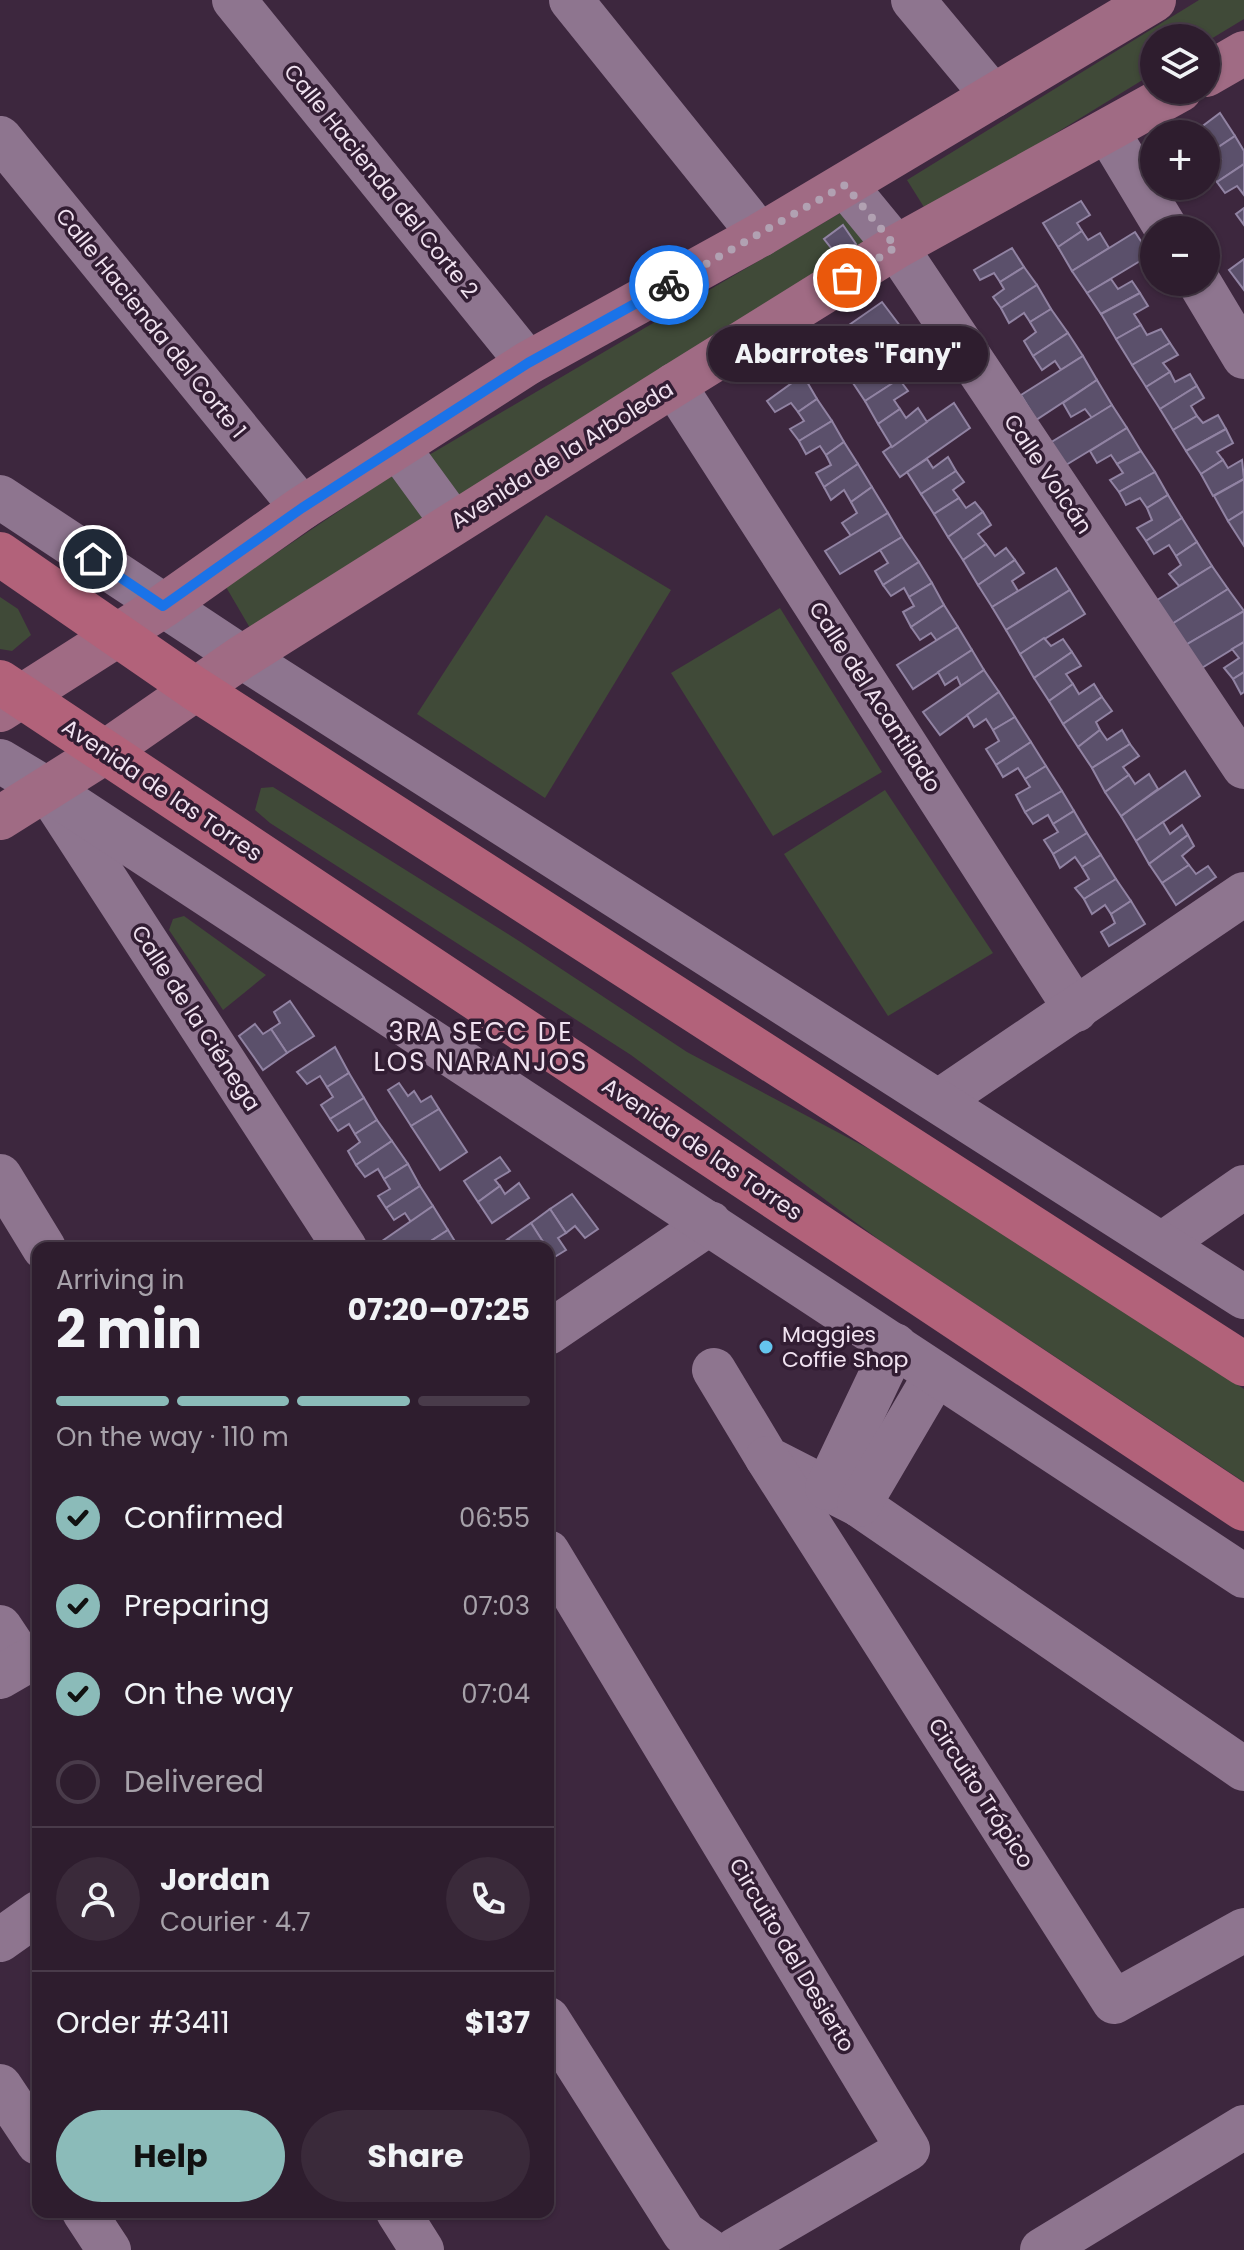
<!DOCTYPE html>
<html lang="en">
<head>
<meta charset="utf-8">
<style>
  body { margin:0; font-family:Poppins,sans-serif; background:#3a2a3a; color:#f1f3f6; height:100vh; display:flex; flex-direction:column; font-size:30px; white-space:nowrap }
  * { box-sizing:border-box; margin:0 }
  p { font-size:26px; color:#a7a2aa }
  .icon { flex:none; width:44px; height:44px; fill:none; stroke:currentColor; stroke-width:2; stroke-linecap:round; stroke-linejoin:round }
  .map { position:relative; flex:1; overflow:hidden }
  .sheet { position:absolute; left:32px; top:1242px; width:522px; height:976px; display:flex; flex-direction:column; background:#2e1d2e; border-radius:16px; box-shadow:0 2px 6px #0004,0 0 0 2px #493b4a }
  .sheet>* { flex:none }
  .fabs { position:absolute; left:1140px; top:24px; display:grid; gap:16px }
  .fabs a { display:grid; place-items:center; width:80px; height:80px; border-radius:50%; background:#2e1d2e; box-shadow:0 2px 6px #0004,0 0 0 2px #493b4a; font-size:40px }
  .pin { position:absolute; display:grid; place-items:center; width:68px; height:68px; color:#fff; margin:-34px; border:4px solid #fff; border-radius:50%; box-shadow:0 2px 8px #0007 }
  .courier { position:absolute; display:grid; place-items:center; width:80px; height:80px; margin:-40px; border:6px solid #1a73e8; border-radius:50%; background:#fff; color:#222; box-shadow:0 2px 10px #0007 }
  .bubble { position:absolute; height:56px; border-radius:28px; background:#2e1d2e; box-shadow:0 2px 6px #0004,0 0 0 2px #493b4a; font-size:26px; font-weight:700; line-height:56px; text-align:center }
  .summary em { font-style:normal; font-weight:700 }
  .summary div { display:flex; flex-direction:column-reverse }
  .summary { display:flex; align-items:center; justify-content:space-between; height:136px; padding:0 24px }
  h1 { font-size:52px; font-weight:700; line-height:60px }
  .bar { display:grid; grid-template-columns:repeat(4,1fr); gap:12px 8px; align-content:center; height:96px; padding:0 24px }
  .bar i { height:10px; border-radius:6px; background:#493b4a }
  .bar .active { background:#8bbbb9 }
  .bar p { grid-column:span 4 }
  .line { display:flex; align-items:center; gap:20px; padding:0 24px; border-top:2px solid #493b4a }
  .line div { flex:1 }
  .round { display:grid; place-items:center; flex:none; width:84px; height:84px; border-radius:42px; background:#3a2a3a }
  ol { padding:0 24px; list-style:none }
  li { display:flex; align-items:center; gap:24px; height:88px }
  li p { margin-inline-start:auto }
  li .icon { padding:8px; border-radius:50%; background:#8bbbb9; color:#111; stroke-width:4 }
  li:last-child { color:#a7a2aa }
  li i { width:44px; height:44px; border:4px solid #493b4a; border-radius:50% }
  .button { display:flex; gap:16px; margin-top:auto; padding:16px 24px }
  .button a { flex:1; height:92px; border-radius:48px; background:#8bbbb9; color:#111; font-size:32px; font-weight:700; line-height:92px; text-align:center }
  .button a+a { background:#3a2a3a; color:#f1f3f6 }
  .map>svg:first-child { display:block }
</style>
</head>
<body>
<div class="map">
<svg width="1244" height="2250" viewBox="0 0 1244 2250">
  <rect width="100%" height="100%" fill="#3d273e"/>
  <!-- green -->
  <g fill="#404a38">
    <polygon points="1199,0 1244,0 1244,19 1206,42 1206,38 1154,38 1154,73 927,212 907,180"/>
    <polygon points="847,209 876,246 460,500 429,455"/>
    <polygon points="394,474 430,517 250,628 226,587"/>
    <polygon points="546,515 671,590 545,798 417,714"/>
    <polygon points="0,597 18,609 31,635 12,651 0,649"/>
    <polygon points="780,608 882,772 773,836 671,673"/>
    <polygon points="273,787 519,941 687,1052 888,1159 1244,1389 1244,1482 882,1242 631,1055 270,823 255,810 261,788"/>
    <polygon points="885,790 993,953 888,1016 784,854"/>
    <polygon points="184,916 266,975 223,1010 169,930 173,919"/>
  </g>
  <!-- building -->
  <g fill="#5b506b" stroke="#9183a3" stroke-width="2">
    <polygon points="1220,113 1235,136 1214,150 1209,142 1206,144 1206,134 1192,134"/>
    <polygon points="1235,136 1244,151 1244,164 1217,182 1207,168 1221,159 1214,150"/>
    <polygon points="1244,164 1244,195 1237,186 1225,193 1217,182"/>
    <polygon points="1081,201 1090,215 1077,223 1082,231 1058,247 1043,223"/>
    <polygon points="1244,208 1244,225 1236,214"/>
    <polygon points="843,225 856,244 839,258 824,239"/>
    <polygon points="1082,231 1088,240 1100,233 1109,248 1072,271 1058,247"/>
    <polygon points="1135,232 1150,255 1087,293 1072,271"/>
    <polygon points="1012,248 1024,267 1000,282 994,273 980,280 974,270"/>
    <polygon points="1244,259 1244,290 1229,270"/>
    <polygon points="1024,267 1037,285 1001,308 993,297 1004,289 1000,282"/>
    <polygon points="1111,279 1118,289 1132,281 1140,293 1101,314 1087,293"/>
    <polygon points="1037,285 1051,309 1030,322 1024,313 1009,323 1001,308"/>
    <polygon points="1140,293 1148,306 1134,314 1141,325 1116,339 1101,314"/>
    <polygon points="882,302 910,339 888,354 873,333 837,357 826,341"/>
    <polygon points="1051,309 1068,333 1033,356 1024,341 1036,332 1030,322"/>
    <polygon points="1141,325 1147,335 1161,329 1170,343 1132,365 1116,339"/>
    <polygon points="873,333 881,344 865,355 872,364 851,380 837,357"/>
    <polygon points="1068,333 1083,356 1061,370 1055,361 1042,370 1033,356"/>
    <polygon points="826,341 837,357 820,368 809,353"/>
    <polygon points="1170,343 1178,355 1163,363 1170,372 1146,387 1132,365"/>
    <polygon points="1083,356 1097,380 1036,420 1021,395"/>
    <polygon points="872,364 879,375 891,367 899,379 865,401 851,380"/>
    <polygon points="1170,372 1175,382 1190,374 1197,386 1160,409 1146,387"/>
    <polygon points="803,375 817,399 798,412 791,403 775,412 767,401"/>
    <polygon points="899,379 908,391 894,400 900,409 878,424 865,401"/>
    <polygon points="1097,380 1112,405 1092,418 1085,409 1071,417 1063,403"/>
    <polygon points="1197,386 1204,398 1191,406 1197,416 1173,430 1160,409"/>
    <polygon points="817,399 832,421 799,441 790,429 804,421 798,412"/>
    <polygon points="954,403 970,428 900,477 883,452"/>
    <polygon points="1112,405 1127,428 1061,468 1045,446"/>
    <polygon points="918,408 927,422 892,447 878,424 900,409 906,418"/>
    <polygon points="1218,415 1226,429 1186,451 1173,430 1197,416 1203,423"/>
    <polygon points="832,421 844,442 826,455 820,446 806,454 799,441"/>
    <polygon points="1127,428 1141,451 1117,464 1111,455 1097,463 1090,451"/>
    <polygon points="1226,429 1233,443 1217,452 1223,460 1201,474 1186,451"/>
    <polygon points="844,442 858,464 824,487 816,473 831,465 826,455"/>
    <polygon points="1141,451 1155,472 1119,492 1110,480 1123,473 1117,464"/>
    <polygon points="948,457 956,471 921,494 907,472 927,459 933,468"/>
    <polygon points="1223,460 1228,468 1242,460 1244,479 1213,496 1201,474"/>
    <polygon points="858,464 872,487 851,502 844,490 831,500 824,487"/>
    <polygon points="956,471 964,482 953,490 959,498 934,514 921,494"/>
    <polygon points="1155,472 1168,495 1147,508 1140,498 1126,505 1119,492"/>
    <polygon points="1244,479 1244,511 1228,521 1214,496"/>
    <polygon points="872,487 888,513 851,536 842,523 857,513 851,502"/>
    <polygon points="1168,495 1182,518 1146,541 1137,528 1152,520 1147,508"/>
    <polygon points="959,498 966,508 975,502 983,512 948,537 934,514"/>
    <polygon points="1244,511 1244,546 1228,521"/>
    <polygon points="983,512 991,525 978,534 986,544 963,560 948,537"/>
    <polygon points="888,513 902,537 840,574 825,551"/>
    <polygon points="1182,518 1197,542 1176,556 1169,545 1154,554 1146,541"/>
    <polygon points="902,537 919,562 883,585 875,571 888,563 880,550"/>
    <polygon points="1197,542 1212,566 1179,586 1169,574 1181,565 1176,556"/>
    <polygon points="986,544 995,556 1006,548 1015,560 978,585 963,560"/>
    <polygon points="1015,560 1024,573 1012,581 1018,591 992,607 978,585"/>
    <polygon points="919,562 932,583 909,597 904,588 891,596 883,585"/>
    <polygon points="1212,566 1228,589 1164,629 1149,605"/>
    <polygon points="1056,568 1070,590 1006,630 992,607"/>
    <polygon points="932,583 944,605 911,627 903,612 914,606 909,597"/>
    <polygon points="1228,589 1244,611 1177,650 1164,629"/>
    <polygon points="1070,590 1085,614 1020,654 1006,630"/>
    <polygon points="944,605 958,627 937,641 931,633 920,640 911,627"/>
    <polygon points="1244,611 1244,642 1192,674 1177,650"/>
    <polygon points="958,627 972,650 913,689 897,665"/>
    <polygon points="1044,638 1051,646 1063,639 1072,652 1034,678 1020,654"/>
    <polygon points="1244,642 1244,672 1233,679 1224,668 1239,658 1232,649"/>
    <polygon points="972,650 984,670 961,686 957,677 945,685 938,672"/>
    <polygon points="1072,652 1081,666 1066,674 1073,684 1049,701 1034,678"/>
    <polygon points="984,670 999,692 940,735 923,712"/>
    <polygon points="1244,672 1244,692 1241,694 1233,679"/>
    <polygon points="1073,684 1079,694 1094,684 1102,697 1063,724 1049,701"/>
    <polygon points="999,692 1015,717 993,730 986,719 974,727 967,715"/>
    <polygon points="1102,697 1112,711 1096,722 1100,730 1078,747 1063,724"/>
    <polygon points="1015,717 1031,742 996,765 986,749 999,741 993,730"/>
    <polygon points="1100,730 1107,740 1122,730 1130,744 1092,768 1078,747"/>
    <polygon points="1031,742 1046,766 1025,779 1018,768 1003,777 996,765"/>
    <polygon points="1130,744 1139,756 1123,767 1129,775 1105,792 1092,768"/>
    <polygon points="1046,766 1062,791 1025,812 1016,795 1030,787 1025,779"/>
    <polygon points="1185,771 1200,796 1136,841 1121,816"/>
    <polygon points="1149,774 1158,789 1121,816 1105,792 1129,775 1135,784"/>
    <polygon points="1062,791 1074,811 1053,824 1048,815 1033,824 1025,812"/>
    <polygon points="1074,811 1087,833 1053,854 1044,840 1058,832 1053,824"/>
    <polygon points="1163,822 1170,834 1182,825 1188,835 1149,864 1136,841"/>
    <polygon points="1087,833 1101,855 1082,867 1075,857 1060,868 1053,854"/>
    <polygon points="1188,835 1194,846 1182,856 1189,865 1162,883 1149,864"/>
    <polygon points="1101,855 1116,879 1084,899 1075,888 1089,879 1082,867"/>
    <polygon points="1189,865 1196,874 1208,866 1216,877 1176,905 1162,883"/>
    <polygon points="1116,879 1131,901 1111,914 1105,905 1092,914 1084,899"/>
    <polygon points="1131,901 1145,924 1109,946 1101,932 1115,923 1111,914"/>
    <polygon points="290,1001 314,1036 287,1053 271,1029 280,1023 274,1012"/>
    <polygon points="255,1024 263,1034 271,1029 287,1053 263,1070 239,1036"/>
    <polygon points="335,1047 349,1073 327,1087 320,1076 307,1084 297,1072"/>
    <polygon points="349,1073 364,1098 330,1119 321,1105 333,1097 327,1087"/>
    <polygon points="399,1083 408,1096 414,1091 421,1102 431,1096 439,1109 411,1126 388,1090"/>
    <polygon points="364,1098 377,1120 355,1134 349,1124 338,1131 330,1119"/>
    <polygon points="439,1109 467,1152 440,1170 411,1126"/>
    <polygon points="377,1120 392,1141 356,1165 348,1151 360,1142 355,1134"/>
    <polygon points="392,1141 408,1164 384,1179 378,1169 365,1177 356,1165"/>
    <polygon points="500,1157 510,1171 495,1180 500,1186 478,1202 464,1181"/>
    <polygon points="408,1164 420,1186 386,1208 378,1196 390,1189 384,1179"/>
    <polygon points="519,1183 529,1198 492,1223 478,1202 500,1186 505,1194"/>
    <polygon points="420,1186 433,1206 411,1222 405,1213 394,1220 386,1208"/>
    <polygon points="572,1194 598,1229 585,1238 575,1226 566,1233 550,1209"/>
    <polygon points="433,1206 448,1230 420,1248 372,1248"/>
    <polygon points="550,1209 566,1233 558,1238 566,1250 553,1258 531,1223"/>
    <polygon points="531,1223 547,1248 515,1248 508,1239"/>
    <polygon points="448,1230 459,1248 420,1248"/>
    <polygon points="508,1239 515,1248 495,1248"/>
  </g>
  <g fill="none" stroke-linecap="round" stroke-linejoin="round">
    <!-- minor -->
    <g stroke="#8e758f" stroke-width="44">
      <polyline points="234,0 528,363"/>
      <polyline points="571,0 760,235"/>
      <polyline points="913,0 993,96"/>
      <polyline points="1108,132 1167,230"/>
      <polyline points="0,138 302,508"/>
      <polyline points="845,185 896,247 1244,767"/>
      <polyline points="1199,282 1244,357"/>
      <polyline points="674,385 1076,1010"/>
      <polyline points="47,789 345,1248"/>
      <polyline points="939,1101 1244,894"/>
      <polyline points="0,1176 44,1248"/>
      <polyline points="1162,1244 1244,1187"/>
      <polyline points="548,1333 710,1223"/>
      <polyline points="714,1370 767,1458 859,1505 1244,1769"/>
      <polyline points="767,1458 1114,2002 1244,1930"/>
      <polyline points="827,1488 895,1345"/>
      <polyline points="859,1505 936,1374"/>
      <polyline points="548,1552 908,2149 735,2250"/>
      <polyline points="0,1627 24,1663"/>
      <polyline points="0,1677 38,1655"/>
      <polyline points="0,1940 38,1913"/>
      <polyline points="548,2019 684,2233 708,2250"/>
      <polyline points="0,2086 38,2143"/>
      <polyline points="84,2212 109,2250"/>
      <polyline points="398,2212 422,2250"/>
      <polyline points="1042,2250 1244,2127"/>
    </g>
    <!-- tertiary -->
    <g stroke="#8e758f" stroke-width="44">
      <polyline points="399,449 453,523"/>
      <polyline points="0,497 242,657 1244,1297"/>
      <polyline points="0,761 47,789 1244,1576"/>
    </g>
    <!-- secondary -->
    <g stroke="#a06b84" stroke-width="44">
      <polyline points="1206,75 1244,53"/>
      <polyline points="0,710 163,606 302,508 528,363 760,235 1154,0"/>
      <polyline points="0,818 105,752 242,657 674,385 896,247 1180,90"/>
    </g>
    <!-- primary -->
    <g stroke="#b2627a" stroke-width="44">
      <polyline points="0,554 194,688 1244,1364"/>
      <polyline points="0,682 1244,1509"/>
    </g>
  </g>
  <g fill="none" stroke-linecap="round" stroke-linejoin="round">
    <!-- done -->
    <polyline stroke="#b1a1b2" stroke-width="8" stroke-dasharray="0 14.4" points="669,285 845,185 896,247 847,278"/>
    <!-- route -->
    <polyline stroke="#1a73e8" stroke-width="10" points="93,559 163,606 302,508 528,363 669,285"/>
  </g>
  <!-- markers -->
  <circle fill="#65c5ee" stroke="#321d33" stroke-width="3" cx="766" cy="1347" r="8"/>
  <g text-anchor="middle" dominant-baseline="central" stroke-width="7" stroke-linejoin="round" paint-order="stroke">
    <!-- street labels -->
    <g font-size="22" fill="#f0e2f0" stroke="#321d33">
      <text transform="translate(381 181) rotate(51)">Calle Hacienda del Corte 2</text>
      <text transform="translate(151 323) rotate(51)">Calle Hacienda del Corte 1</text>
      <text transform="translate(562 455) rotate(-32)">Avenida de la Arboleda</text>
      <text transform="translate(1048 474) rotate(56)">Calle Volcán</text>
      <text transform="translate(875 697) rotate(57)">Calle del Acantilado</text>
      <text transform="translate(162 790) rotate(34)">Avenida de las Torres</text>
      <text transform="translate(196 1018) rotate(57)">Calle de la Ciénega</text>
      <text transform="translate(702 1149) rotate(34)">Avenida de las Torres</text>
      <text transform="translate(981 1793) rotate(57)">Circuito Trópico</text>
      <text transform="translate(792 1955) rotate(59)">Circuito del Desierto</text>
    </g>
    <!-- poi labels -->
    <g font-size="22" fill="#f0e2f0" stroke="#321d33" text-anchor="start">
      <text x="782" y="1334">Maggies<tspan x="782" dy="25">Coffie Shop</tspan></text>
    </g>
    <!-- quarter labels -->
    <g font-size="26" letter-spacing="2" fill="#f0e2f0" stroke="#321d33">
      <text x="481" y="1032">3RA SECC DE<tspan x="481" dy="30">LOS NARANJOS</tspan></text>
    </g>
  </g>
</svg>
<div class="fabs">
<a><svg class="icon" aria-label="layers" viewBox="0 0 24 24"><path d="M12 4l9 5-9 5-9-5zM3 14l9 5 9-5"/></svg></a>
<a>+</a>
<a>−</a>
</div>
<div class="pin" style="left:847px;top:278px;background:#ea580c"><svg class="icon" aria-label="bag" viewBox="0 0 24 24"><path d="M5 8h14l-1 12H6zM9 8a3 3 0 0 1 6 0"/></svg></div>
<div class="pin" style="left:93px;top:559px;background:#1f2937"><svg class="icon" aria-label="home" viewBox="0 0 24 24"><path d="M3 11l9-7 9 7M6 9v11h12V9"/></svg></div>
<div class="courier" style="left:669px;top:285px"><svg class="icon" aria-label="bike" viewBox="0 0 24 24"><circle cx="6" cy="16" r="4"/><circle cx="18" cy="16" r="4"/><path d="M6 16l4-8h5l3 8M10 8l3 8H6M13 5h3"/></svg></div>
<div class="bubble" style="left:708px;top:326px;width:280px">Abarrotes &quot;Fany&quot;</div>
<section class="sheet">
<div class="summary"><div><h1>2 min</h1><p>Arriving in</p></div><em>07:20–07:25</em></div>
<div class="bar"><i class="active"></i><i class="active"></i><i class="active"></i><i></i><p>On the way · 110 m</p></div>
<ol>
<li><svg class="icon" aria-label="check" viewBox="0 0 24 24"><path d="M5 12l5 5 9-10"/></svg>Confirmed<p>06:55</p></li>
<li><svg class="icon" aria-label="check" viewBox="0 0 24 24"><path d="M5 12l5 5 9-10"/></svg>Preparing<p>07:03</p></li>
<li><svg class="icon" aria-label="check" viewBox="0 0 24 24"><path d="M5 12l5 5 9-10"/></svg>On the way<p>07:04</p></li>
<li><i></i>Delivered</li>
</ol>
<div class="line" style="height:144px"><a class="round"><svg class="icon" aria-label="person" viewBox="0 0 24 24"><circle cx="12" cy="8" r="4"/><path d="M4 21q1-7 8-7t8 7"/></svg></a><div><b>Jordan</b><p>Courier · 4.7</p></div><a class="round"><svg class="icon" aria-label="phone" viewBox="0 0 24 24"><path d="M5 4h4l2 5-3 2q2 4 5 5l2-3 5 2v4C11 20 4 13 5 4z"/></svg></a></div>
<div class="line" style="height:104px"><div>Order #3411</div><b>$137</b></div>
<div class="button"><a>Help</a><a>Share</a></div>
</section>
</div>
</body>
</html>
